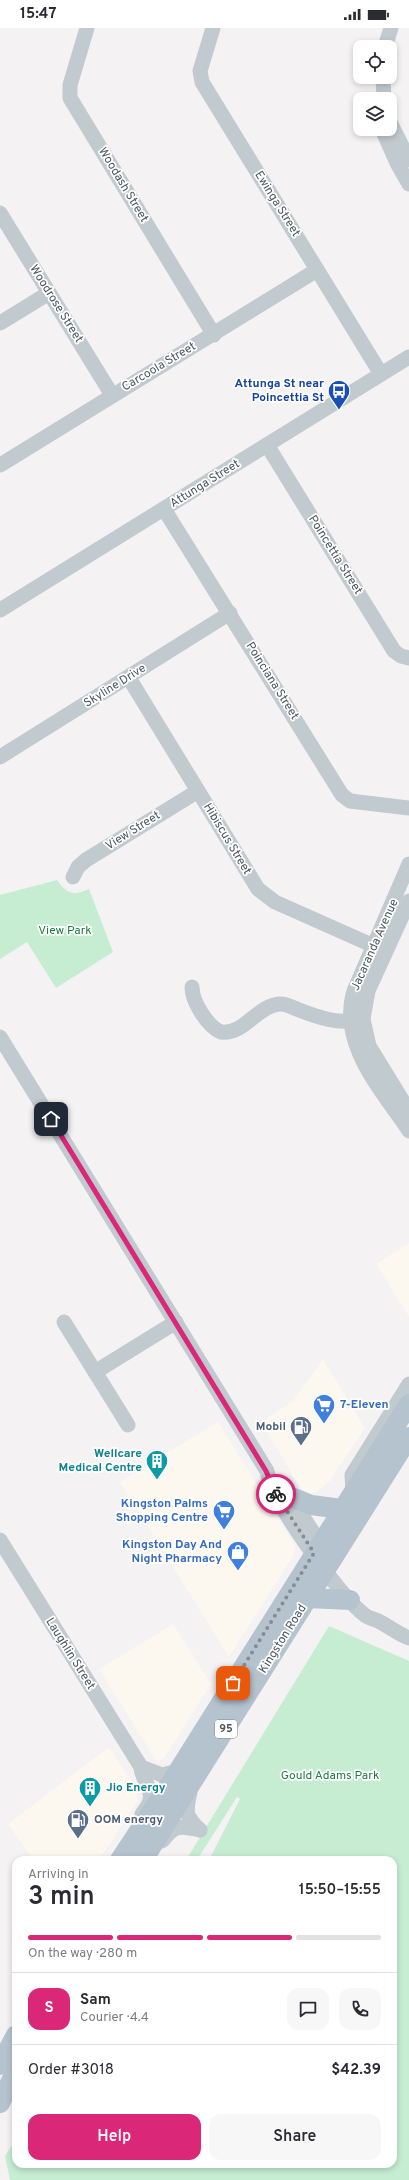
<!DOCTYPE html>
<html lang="en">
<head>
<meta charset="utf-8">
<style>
  body { margin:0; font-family:Overpass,sans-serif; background:#f7f7f7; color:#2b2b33; height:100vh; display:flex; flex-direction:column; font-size:15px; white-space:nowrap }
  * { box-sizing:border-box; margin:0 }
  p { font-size:13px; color:#7c7c81 }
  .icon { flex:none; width:22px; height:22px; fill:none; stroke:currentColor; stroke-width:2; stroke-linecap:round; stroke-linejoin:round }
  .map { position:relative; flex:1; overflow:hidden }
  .drawer { position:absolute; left:12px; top:1828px; width:385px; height:312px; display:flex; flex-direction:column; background:#fff; border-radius:12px; box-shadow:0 2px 6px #0003 }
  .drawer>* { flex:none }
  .fabs { position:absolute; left:353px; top:12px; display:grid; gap:8px }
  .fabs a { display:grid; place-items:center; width:44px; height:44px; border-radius:8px; background:#fff; box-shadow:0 2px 6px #0003; font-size:20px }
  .pin { position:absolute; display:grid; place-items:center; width:34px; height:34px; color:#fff; margin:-17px; border-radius:8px; box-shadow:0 2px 6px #0006 }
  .courier { position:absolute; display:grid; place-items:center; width:40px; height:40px; margin:-20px; border:3px solid #db2777; border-radius:50%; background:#fff; color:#222; box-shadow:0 1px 5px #0007 }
  .head em { font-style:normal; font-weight:600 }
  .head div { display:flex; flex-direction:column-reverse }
  .head { display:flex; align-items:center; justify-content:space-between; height:68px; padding:0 16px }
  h1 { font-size:26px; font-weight:600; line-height:30px }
  .bar { display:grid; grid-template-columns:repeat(4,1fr); gap:6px 4px; align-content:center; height:48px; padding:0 16px }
  .bar i { height:5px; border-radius:3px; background:#e1e1e2 }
  .bar .selected { background:#db2777 }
  .bar p { grid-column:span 4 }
  .line { display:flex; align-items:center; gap:10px; padding:0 16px; border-top:1px solid #e1e1e2 }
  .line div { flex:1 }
  .round { display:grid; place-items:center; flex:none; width:42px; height:42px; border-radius:12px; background:#f7f7f7 }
  .button { display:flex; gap:8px; margin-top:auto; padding:8px 16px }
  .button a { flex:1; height:46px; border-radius:12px; background:#db2777; color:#fff; font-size:16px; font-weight:600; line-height:46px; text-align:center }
  .button a+a { background:#f7f7f7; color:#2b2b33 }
  .status { display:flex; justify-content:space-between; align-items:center; height:28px; padding:0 20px; background:#fff; direction:ltr }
  .status svg { height:11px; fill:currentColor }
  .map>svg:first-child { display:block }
</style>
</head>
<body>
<div class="status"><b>15:47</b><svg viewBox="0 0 49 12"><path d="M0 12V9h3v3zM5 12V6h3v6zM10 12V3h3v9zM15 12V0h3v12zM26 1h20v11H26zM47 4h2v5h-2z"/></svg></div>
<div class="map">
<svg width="409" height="2152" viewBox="0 0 409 2152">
  <rect width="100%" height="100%" fill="#f4f2f3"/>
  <!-- commercial -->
  <g fill="#fcf7ef">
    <polygon points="409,1215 409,1289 376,1236"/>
    <polygon points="323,1331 365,1400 330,1453 315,1465 308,1466 300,1459 261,1394 293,1373"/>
    <polygon points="218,1394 294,1516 295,1522 293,1528 229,1629 120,1454"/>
    <polygon points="173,1596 211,1656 165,1729 157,1734 99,1641"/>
    <polygon points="109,1719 134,1757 138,1772 104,1825 98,1832 33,1832 8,1796"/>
  </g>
  <!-- green -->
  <g fill="#c6edd2">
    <path d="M57 852C67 866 73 868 89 861L113 924 56 960 27 914 0 931V867Z"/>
    <polygon points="329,1598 409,1633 409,2152 10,2152 5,2128 16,2111 16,2136 393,2136 393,1832 209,1832 240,1771 237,1769 197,1832 186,1832"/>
  </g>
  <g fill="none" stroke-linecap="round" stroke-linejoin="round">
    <!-- minor -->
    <g stroke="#c1cacf" stroke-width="15">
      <polyline points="87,0 70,57 70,70 214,307"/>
      <polyline points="213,0 200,43 202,54 381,346"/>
      <polyline points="385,19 391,0"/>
      <polyline points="383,49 384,71"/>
      <polyline points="390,94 409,132"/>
      <polyline points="382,101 397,135 409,156"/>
      <polyline points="0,185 112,367"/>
      <polyline points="0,295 49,265"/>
      <polyline points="267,417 394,623 401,628 409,630"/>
      <polyline points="0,437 317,242"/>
      <polyline points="164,481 342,767 350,773 409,780"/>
      <polyline points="0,582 409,329"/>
      <polyline points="129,650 258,861 275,874 374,918"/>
      <polyline points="0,729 230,585"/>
      <path d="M409 836 354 963C338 1016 382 1062 409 1103"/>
      <polyline points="73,849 78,839 86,832 198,763"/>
      <polyline points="409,873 368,963 363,991 369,1018 409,1083"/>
      <path d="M192 959C192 974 208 999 221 1004 244 1007 257 978 279 976 286 975 293 980 299 982 320 990 337 996 359 992"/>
      <path d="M0 1009 267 1443C268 1449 270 1455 272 1460 285 1489 341 1570 366 1588 370 1591 376 1591 380 1594 390 1599 398 1606 409 1610"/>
      <polyline points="64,1294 128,1397"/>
      <polyline points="95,1344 176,1294"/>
      <polyline points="353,1464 352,1447 409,1356"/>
      <polyline points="288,1466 326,1524"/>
      <path d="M0 1512 141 1739C141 1751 153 1760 150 1772 149 1777 145 1782 142 1786"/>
      <polyline points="141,1739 162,1747 178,1743"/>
      <path d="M190 1764C186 1784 184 1787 200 1802"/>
      <path d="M162 1813C176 1796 179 1798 200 1802"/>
    </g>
    <!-- major -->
    <g stroke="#b5c3ce" stroke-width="20">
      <polyline points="289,1468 311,1477 342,1481"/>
      <polyline points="308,1570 350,1572"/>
      <polyline points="120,1832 172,1753 409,1376"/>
      <polyline points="143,1832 409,1409"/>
      <polyline points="0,2037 16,2007"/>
      <polyline points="0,2075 16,2043"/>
    </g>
  </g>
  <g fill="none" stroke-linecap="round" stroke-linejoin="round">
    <!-- done -->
    <polyline stroke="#868d92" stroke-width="4" stroke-dasharray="0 7.2" points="233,1655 314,1525 276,1466"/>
    <!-- route -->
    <polyline stroke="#db2777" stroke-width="5" points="51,1091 266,1443 276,1466"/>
  </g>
  <!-- icons -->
  <defs>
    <g id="bus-pin" transform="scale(1.15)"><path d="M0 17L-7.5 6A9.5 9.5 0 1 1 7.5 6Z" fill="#1a4fb4" stroke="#fff"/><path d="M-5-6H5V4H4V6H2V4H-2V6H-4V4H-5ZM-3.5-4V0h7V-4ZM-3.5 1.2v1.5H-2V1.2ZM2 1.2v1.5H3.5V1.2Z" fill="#fff"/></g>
    <g id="supermarket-pin" transform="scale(1.15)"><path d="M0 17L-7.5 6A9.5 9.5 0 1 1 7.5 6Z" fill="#3f7fe0" stroke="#fff"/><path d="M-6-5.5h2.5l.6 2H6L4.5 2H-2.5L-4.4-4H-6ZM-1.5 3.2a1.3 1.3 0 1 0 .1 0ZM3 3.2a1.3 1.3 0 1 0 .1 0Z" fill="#fff"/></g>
    <g id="fuel-pin" transform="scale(1.15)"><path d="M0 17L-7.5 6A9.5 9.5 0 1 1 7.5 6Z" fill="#5c6f8a" stroke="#fff"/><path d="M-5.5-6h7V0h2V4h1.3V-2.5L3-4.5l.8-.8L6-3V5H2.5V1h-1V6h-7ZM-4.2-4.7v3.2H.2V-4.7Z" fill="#fff"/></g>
    <g id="building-pin" transform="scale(1.15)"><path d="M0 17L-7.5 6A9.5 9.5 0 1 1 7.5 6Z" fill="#0f9aa8" stroke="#fff"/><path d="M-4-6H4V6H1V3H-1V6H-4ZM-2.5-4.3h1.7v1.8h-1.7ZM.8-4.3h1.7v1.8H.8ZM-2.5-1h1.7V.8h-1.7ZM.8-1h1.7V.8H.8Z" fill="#fff"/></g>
    <g id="shop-pin" transform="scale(1.15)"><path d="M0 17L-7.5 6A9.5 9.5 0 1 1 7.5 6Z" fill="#3f7fe0" stroke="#fff"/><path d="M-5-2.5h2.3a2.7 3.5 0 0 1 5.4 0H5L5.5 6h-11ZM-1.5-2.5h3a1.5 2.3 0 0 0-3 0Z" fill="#fff"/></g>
  </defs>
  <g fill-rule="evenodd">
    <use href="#bus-pin" x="339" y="363"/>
    <use href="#supermarket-pin" x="324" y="1377"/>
    <use href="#fuel-pin" x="301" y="1399"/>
    <use href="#building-pin" x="157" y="1433"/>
    <use href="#supermarket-pin" x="224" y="1483"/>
    <use href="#shop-pin" x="238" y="1524"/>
    <use href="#building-pin" x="90" y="1760"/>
    <use href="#fuel-pin" x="78" y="1792"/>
  </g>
  <g text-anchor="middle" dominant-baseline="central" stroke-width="3.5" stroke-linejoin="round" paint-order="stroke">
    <!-- shield labels -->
    <rect fill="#fff" stroke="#81898e" stroke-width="1" x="215" y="1692" width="22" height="18" rx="3"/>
    <g font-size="11" font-weight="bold" fill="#4b575e">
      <text x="226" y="1701">95</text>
    </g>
    <!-- street labels -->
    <g font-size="12" fill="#4b575e" stroke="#fff">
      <text transform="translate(123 157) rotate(59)">Woodash Street</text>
      <text transform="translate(277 176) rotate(58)">Ewinga Street</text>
      <text transform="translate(56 276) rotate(58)">Woodrose Street</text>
      <text transform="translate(159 339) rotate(-31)">Carcoola Street</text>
      <text transform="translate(205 456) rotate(-32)">Attunga Street</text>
      <text transform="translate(335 527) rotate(58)">Poincettia Street</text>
      <text transform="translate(272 653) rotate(58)">Poinciana Street</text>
      <text transform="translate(115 658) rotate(-32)">Skyline Drive</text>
      <text transform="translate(133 803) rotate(-32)">View Street</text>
      <text transform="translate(227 811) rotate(59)">Hibiscus Street</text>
      <text transform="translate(375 917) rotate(-66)">Jacaranda Avenue</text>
      <text transform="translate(283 1611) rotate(-58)">Kingston Road</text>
      <text transform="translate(70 1626) rotate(58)">Laughlin Street</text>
    </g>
    <!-- transit labels -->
    <g font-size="12" font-weight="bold" fill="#164399" stroke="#fff" text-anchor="end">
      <text x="324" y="356">Attunga St near<tspan x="324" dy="14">Poincettia St</tspan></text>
    </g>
    <!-- park labels -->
    <g font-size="12" fill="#207b46" stroke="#fff">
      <text x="65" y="903">View Park</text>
      <text x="330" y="1748">Gould Adams Park</text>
    </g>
    <!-- shop labels -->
    <g font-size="12" font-weight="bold" fill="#366cbe" stroke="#fff" text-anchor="end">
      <text x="340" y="1377" text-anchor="start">7-Eleven</text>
      <text x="208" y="1476">Kingston Palms<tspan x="208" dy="14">Shopping Centre</tspan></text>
      <text x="222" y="1517">Kingston Day And<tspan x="222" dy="14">Night Pharmacy</tspan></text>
    </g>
    <!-- service labels -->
    <g font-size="12" font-weight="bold" fill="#4e5e75" stroke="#fff" text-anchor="end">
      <text x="286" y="1399">Mobil</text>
      <text x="94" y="1792" text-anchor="start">OOM energy</text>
    </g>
    <!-- culture labels -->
    <g font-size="12" font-weight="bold" fill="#0d838f" stroke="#fff" text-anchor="end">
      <text x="142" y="1426">Wellcare<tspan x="142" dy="14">Medical Centre</tspan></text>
      <text x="106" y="1760" text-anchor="start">Jio Energy</text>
    </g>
  </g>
</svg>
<div class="fabs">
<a><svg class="icon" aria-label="locate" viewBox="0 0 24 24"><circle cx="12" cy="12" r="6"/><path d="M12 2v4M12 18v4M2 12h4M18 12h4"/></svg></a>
<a><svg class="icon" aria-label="layers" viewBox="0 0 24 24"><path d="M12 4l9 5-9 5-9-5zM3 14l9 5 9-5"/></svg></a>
</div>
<div class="pin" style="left:233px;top:1655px;background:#ea580c"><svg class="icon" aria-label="bag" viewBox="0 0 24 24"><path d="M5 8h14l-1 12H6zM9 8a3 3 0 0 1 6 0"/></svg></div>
<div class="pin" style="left:51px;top:1091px;background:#1f2937"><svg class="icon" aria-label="home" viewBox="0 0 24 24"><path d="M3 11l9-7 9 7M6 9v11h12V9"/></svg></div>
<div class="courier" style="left:276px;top:1466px"><svg class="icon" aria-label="bike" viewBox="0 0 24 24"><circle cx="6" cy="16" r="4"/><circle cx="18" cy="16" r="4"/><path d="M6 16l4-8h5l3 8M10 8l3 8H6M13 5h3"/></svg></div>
<section class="drawer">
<div class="head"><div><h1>3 min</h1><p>Arriving in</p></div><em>15:50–15:55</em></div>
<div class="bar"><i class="selected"></i><i class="selected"></i><i class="selected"></i><i></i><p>On the way · 280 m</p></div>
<div class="line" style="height:72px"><b class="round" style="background:#db2777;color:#fff">S</b><div><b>Sam</b><p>Courier · 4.4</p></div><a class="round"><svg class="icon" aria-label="chat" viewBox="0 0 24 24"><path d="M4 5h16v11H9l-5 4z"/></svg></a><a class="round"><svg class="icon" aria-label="phone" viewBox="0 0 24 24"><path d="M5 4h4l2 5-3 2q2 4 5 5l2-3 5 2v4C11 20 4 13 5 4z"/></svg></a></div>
<div class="line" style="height:52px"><div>Order #3018</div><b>$42.39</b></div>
<div class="button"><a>Help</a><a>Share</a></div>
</section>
</div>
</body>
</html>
